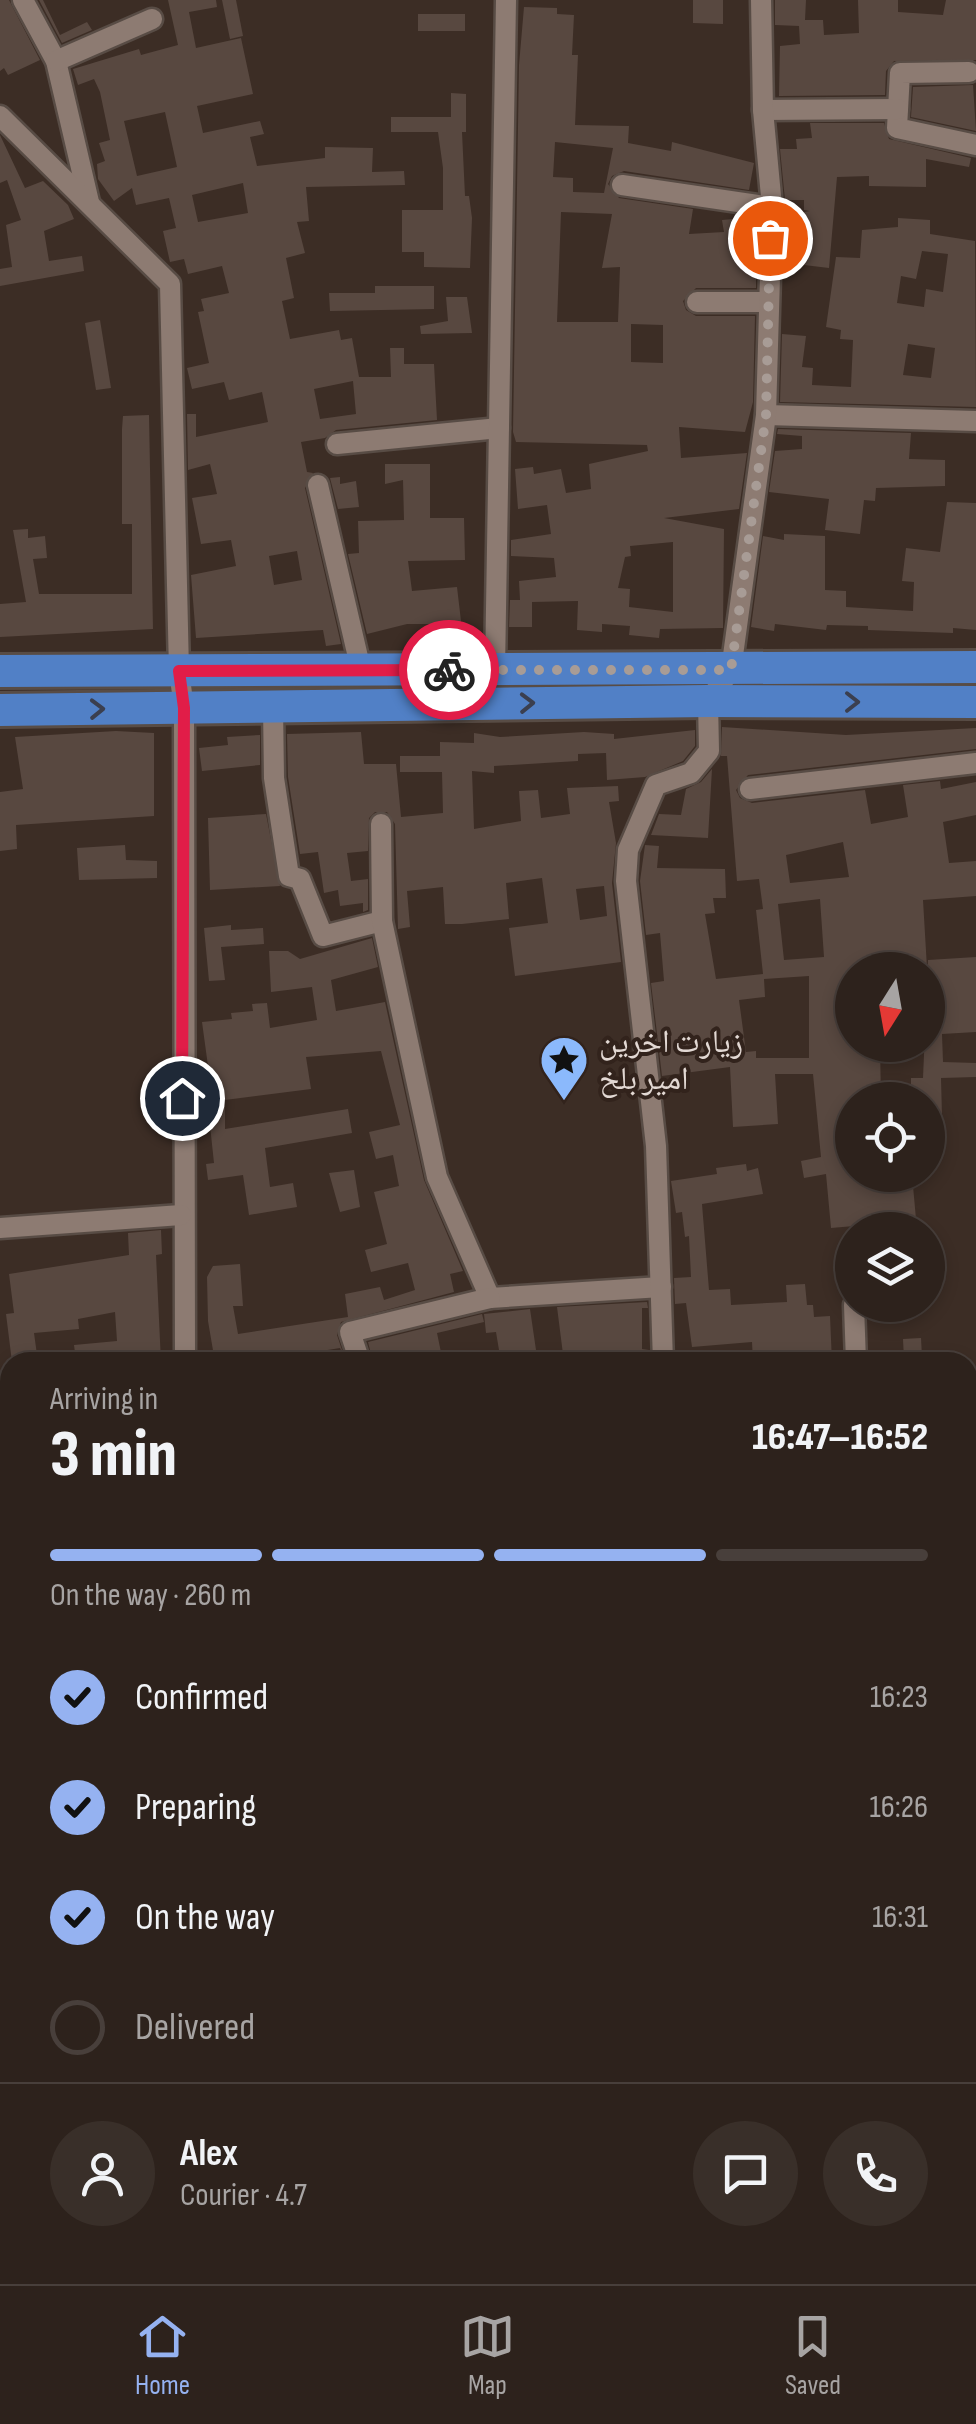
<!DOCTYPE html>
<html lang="en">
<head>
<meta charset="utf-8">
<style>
  body { margin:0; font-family:"Sofia Sans Condensed","Noto Naskh Arabic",sans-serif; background:#392f29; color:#f1f3f6; height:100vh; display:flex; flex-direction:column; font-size:38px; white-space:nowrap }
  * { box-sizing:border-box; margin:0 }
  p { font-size:32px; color:#a7a4a3 }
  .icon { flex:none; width:55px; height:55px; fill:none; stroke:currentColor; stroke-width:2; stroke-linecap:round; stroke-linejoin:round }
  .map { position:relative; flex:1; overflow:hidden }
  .panel { position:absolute; left:0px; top:1352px; width:978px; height:932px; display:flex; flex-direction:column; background:#2d221c; border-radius:30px 30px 0 0; box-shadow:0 5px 15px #0003,0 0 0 2px #483f3b }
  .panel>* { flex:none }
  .needle { width:65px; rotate:191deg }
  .controls { position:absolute; left:835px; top:952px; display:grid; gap:20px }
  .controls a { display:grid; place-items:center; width:110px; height:110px; border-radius:50%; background:#2d221c; box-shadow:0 5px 15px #0003,0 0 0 2px #483f3b; font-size:50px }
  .pin { position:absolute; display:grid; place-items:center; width:85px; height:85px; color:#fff; margin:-42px; border:5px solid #fff; border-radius:50%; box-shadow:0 2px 10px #0007 }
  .courier { position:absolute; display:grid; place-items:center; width:100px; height:100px; margin:-50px; border:8px solid #e11d48; border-radius:50%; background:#fff; color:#222; box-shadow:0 2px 12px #0007 }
  .headline em { font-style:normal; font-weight:800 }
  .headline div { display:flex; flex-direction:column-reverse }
  .headline { display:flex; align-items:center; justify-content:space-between; height:170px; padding:0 50px }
  h1 { font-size:65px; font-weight:800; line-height:75px }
  .bar { display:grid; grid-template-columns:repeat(4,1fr); gap:15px 10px; align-content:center; height:120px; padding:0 50px }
  .bar i { height:12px; border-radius:8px; background:#483f3b }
  .bar .selected { background:#95b2f1 }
  .bar p { grid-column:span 4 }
  .line { display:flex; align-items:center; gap:25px; padding:0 50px; border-top:2px solid #483f3b }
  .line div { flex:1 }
  .round { display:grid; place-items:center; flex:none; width:105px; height:105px; border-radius:52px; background:#392f29 }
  ol { padding:0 50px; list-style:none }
  li { display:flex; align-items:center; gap:30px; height:110px }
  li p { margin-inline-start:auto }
  li .icon { padding:10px; border-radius:50%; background:#95b2f1; color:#111; stroke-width:4 }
  li:last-child { color:#a7a4a3 }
  li i { width:55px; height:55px; border:5px solid #483f3b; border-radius:50% }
  .menu { display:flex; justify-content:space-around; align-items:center; height:140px; border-top:2px solid #483f3b; background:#2d221c; font-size:28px; color:#a7a4a3 }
  .menu a { display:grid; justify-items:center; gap:5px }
  .menu .selected { color:#95b2f1 }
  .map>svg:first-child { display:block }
</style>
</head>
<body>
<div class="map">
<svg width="976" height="2284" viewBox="0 0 976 2284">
  <rect width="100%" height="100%" fill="#3c2d25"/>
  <!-- building -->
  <g fill="#584840" fill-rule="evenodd">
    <polygon points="0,0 9,0 40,60 8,75 4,68 0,71"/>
    <polygon points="39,0 43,0 60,35 87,22 92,30 62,43"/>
    <path d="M168 0H216L217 7 189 12 196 48 241 38 253 94 197 106 203 133 260 121 264 134 250 137 257 166 325 158V147L373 148 372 172 404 171 405 185 306 187 309 221 297 222 305 253 286 258 294 298 282 301 290 339 339 330 341 340 352 338 359 377H391L390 348H404V364H434L437 420 336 430 325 438 301 442 307 472 313 473 305 488 341 644 326 646 323 630 196 638 191 575 236 566 231 540 201 544 192 498 217 494 210 464 188 470 187 414H196V437L268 422 262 392 229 400 224 382 192 389 187 368 209 363 198 312 204 311 201 299 229 293 222 266 188 274 184 259 170 262 163 231 176 228 169 198 136 205 132 188 114 201 98 179 97 164 105 161 99 143 110 140 100 92 94 79 78 85 73 69 139 49 141 55 178 45ZM165 112 177 167 137 176 124 121ZM243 183 248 213 198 222 192 195ZM353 381 356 414 320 419 314 389ZM297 551 302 580 274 585 269 556Z"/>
    <polygon points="222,0 236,0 243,36 230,39"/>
    <polygon points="693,0 723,0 723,24 693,23"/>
    <polygon points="775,0 806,0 805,20 823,20 824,35 859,33 858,0 898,0 898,12 943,15 946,0 976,0 976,60 894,61 886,71 885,95 779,96 780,46 800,44 799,26 775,25"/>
    <path d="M524 7 557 8V14L574 15 572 55H578L575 125 629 126 628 143 671 151 672 142 754 163 749 190 624 171 612 176 608 184 619 198 693 209 689 234 724 232 722 220 743 218 746 249 756 248V288H696L683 301 686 310 696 316H755L753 402 745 432 679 427 681 458 747 453 739 509 664 518 724 529 723 628 660 629 659 638 629 635 630 626 602 624V632L577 630 578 601 532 602V627H509L510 600H520L519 581 556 577 554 558 511 556V540L551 534 547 505 518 509 515 469 533 467 534 474 561 469 566 493 591 489 589 464 648 451 647 445 516 442 513 432 519 65ZM555 142 613 148 604 193 573 192V178L553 177ZM561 212 612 214 602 268 620 267 618 322H557ZM631 324 663 325V363L631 362ZM673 542V612L629 607 630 589 618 588 625 557 631 556 630 546Z"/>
    <rect x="418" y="14" width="47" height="17"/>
    <polygon points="973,85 976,131 911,117 913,87"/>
    <polygon points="451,93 466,94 466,132 462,132 465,196 469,196 472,218 470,268 424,267 424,252 402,252 402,210 443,210 443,168 438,132 391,132 391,117 451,117"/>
    <polygon points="810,123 884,123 889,139 971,158 969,167 926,159 926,187 869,186 869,176 837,177 829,268 804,265 806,243 785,245 785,230 803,228 804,212 810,211 804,210 804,200 785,200 780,149 797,149 796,139 812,138"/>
    <polygon points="0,135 25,188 43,181 68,205 74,219 44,231 49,261 82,256 84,271 0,286 0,269 12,267 6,225 21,220 7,180 0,183"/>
    <path d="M898 218 930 220V234L975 241 976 407 780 402 782 334 806 336 802 367 813 368 812 385 851 387 853 340 840 339 841 330 826 327 836 257 860 258 862 230 898 227ZM922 251 948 254 943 292 926 289 924 307 897 303 901 276 916 279ZM908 344 935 348 931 378 903 375Z"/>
    <polygon points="375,286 434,286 434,309 330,311 329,293 375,293"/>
    <polygon points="446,297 467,297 472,333 421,334 420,326 448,321"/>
    <polygon points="100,320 111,388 96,390 85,323"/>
    <polygon points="149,415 153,629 0,637 0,604 26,602 13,530 28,529 28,538 45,536 47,558 33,559 39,594 132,594 132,524 122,524 122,429 123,416"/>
    <polygon points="778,429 911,433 909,459 945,460 945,486 876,488 875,501 864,500 860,534 825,530 829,499 769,492 775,451 802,449 802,436 777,434"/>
    <polygon points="385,464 430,464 430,518 464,518 465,560 408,561 412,591 457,587 463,638 442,640 441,624 407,624 367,634 348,554 359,553 358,521 404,520 403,480 385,484"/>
    <polygon points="340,477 340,484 356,481 359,507 338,509 330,478"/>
    <polygon points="947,502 976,503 976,630 953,628 953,633 868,630 868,626 827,625 826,630 775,624 774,631 751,627 763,536 784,540 784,534 825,536 825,590 846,591 846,607 913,611 914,582 902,581 906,548 940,552"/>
    <path d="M722 727 846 735 976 728V749L748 775 736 790 740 798 752 803 865 790 871 824 908 817 903 785 940 781 941 789 976 782V815L943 822 949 863 976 861V896L923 900 927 968 852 970V1045H880L881 1100H852V1135L849 1136 852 1175H912L917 1230H889V1223L831 1228 826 1174 804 1178 801 1161 821 1157 813 1074H775L778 1124 733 1127 730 1067 662 1076 651 983 664 981 660 933 646 935 640 881 645 845 659 846 657 868 725 869 726 898H713L715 913 705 914 716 979 763 974 756 910 763 909 759 879 737 881 727 756H721ZM843 842 849 877 790 883 786 855ZM820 899 824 957 784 960 778 904ZM809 976V1058H756V1051L746 1052 739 1000 765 997 764 979Z"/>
    <path d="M695 730V746L683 761 645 777 607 780 606 753 578 754V761L494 766V773L472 771 474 829 521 821 519 791 538 790 541 818 570 814 567 788 618 786 619 801 609 802 616 843 612 883 621 962 515 976 509 928 548 923 542 878 506 883 509 919 462 924H445L443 887 407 891 410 927 398 929 395 824 387 812H375L369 818 368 851 347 853 351 881 368 879V910L363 912V903L340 906 338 890 324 893 318 852 300 854 288 777 287 734 361 732 364 764H396L401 817 443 813 442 772H400V756H440V742L474 743V733L500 737 584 732 614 734V739ZM604 886 607 916 580 920 576 889Z"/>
    <polygon points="116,731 154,733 154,816 16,825 17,849 0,851 0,792 23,789 15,737"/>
    <polygon points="260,735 260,765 202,771 199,748 228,745 227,737"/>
    <polygon points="712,769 708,838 651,835 659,814 681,815 686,789 701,782"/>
    <polygon points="266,814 280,886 210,890 208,818"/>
    <polygon points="125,845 126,860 157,861 157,878 79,880 77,848"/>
    <polygon points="231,925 231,930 263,928 264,944 221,947 225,980 209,981 204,928"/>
    <polygon points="372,938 378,967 331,980 336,1011 385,1002 424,1180 463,1271 450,1274 454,1292 341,1322 337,1335 346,1362 340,1348 309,1353 311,1362 215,1362 208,1321 207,1277 213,1266 240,1264 243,1306 233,1306 238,1334 348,1317 345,1294 380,1287 384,1300 415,1290 408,1263 371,1272 365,1250 387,1244 374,1192 399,1186 393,1155 376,1159 369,1132 400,1125 381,1051 306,1057 311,1089 225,1100 225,1129 348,1109 352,1133 265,1148 270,1187 293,1183 297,1207 249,1215 243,1175 208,1180 206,1164 214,1163 209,1116 201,1116 201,1066 208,1066 202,1022 232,1019 231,1013 253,1011 252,1004 267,1003 270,1028 317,1020 312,987 271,992 269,951 288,951 300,959"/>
    <polygon points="976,957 976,1032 942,1034 943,1062 976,1063 976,1077 941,1078 942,1116 928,1116 928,1100 911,1100 911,1078 923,1078 928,960"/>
    <polygon points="746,1164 747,1171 758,1168 763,1194 702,1204 709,1290 730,1289 731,1305 787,1302 786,1285 805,1284 807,1305 813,1305 814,1317 830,1316 832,1362 753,1362 752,1342 692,1347 686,1303 675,1304 674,1278 691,1277 689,1236 685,1237 682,1212 676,1213 671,1181 717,1174 716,1168"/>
    <polygon points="354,1170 360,1207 340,1212 329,1173"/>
    <polygon points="161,1230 162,1254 156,1255 161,1362 117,1362 116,1357 76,1360 74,1345 117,1341 115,1312 78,1319 79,1329 34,1333 38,1362 12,1362 6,1314 14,1313 9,1274 129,1255 128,1233"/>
    <polygon points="647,1302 648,1308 642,1308 642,1349 649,1350 649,1362 564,1362 557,1307"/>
    <polygon points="530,1309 536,1350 513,1350 514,1362 501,1362 496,1332 486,1333 484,1314"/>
    <polygon points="482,1314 484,1322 437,1333 443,1362 391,1362 389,1357 373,1362 368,1342"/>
    <polygon points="921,1338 922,1357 904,1359 903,1339"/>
  </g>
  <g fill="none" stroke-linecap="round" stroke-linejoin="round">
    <!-- minor casing -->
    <g stroke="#584c45" stroke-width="25">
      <g id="minor">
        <polyline points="23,0 56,61 89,202"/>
        <polyline points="56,61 152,19"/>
        <polyline points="969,72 900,73 897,128 976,145"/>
        <polyline points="763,110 898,109"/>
        <polyline points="0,116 170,284 179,671 184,708 185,1362"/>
        <polyline points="622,185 772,207"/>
        <polyline points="697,302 767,302"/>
        <polyline points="766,415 976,421"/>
        <polyline points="337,444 499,428"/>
        <polyline points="318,485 361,670"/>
        <polyline points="495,670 506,0"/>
        <polyline points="273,706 274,778 289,876 300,879 323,936 382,921"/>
        <polyline points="750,789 976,763"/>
        <polyline points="381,824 382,921 437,1177 490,1298 661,1287"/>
        <polyline points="0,1228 181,1215"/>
        <polyline points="854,1305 856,1362"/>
        <polyline points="360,1362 350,1332 490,1298"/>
        <polyline points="663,1362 656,1146 626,881 628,850 656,785 691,773 709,751 708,701 731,670 766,415 772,207 763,110 761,0"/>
        <polyline points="968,1517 976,1516"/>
        <polyline points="0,1567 10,1566"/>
        <polyline points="968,1610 976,1609"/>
        <polyline points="968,1966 976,1966"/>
        <polyline points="205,2275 205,2284"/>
        <polyline points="837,2275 839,2284"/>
        <polyline points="520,2284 520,2275"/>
        <polyline points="777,2284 811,2275"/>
      </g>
    </g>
    <!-- trunk casing -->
    <g stroke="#584c45" stroke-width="38">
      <g id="trunk">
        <polyline points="0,671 976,667"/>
        <polyline points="0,710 708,701 976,702"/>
      </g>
    </g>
    <!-- minor -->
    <use href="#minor" stroke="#8d7b72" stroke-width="20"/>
    <!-- trunk -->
    <use href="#trunk" stroke="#5180c6" stroke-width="32"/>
  </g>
  <!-- one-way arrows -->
  <defs><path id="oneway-chevron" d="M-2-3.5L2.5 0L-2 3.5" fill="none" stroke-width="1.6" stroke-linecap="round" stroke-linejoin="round" transform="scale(2.5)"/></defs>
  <g stroke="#3b3f4f">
    <use href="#oneway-chevron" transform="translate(852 702)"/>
    <use href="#oneway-chevron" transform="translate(527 703) rotate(-1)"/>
    <use href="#oneway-chevron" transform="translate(97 709) rotate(-1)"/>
  </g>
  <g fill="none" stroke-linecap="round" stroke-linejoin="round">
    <!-- done -->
    <polyline stroke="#a89c96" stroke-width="10" stroke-dasharray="0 18" points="449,670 731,670 766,415 770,238"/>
    <!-- route -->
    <polyline stroke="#e11d48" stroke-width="12" points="182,1098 184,708 179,671 449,670"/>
  </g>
  <!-- icons -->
  <defs>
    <g id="sight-pin" transform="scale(2.5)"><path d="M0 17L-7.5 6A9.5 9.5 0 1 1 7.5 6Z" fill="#8bb9fc" stroke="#32231c"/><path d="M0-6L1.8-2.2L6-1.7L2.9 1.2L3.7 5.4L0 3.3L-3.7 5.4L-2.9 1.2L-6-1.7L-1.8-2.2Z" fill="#111"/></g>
  </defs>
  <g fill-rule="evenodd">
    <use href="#sight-pin" x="564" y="1060"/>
  </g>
  <g text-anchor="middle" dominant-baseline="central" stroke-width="8" stroke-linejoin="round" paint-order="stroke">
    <!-- poi labels -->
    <g font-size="32" fill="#e2d8d3" stroke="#32231c" text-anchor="start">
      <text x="599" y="1042">زیارت اخرین<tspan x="599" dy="37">امیر بلخ</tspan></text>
    </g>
  </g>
</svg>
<div class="controls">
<a><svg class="needle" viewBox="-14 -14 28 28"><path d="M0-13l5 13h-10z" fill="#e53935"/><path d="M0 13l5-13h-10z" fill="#a7a4a3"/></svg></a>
<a><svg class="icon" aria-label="locate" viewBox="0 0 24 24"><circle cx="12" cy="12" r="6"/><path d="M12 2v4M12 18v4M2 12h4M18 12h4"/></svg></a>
<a><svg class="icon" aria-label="layers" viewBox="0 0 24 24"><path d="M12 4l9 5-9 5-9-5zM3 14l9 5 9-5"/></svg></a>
</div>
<div class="pin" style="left:770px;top:238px;background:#ea580c"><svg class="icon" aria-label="bag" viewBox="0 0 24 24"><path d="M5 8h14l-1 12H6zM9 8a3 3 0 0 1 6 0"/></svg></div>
<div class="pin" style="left:182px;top:1098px;background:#1f2937"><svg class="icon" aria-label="home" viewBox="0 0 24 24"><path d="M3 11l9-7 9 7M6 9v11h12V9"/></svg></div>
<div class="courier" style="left:449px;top:670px"><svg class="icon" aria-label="bike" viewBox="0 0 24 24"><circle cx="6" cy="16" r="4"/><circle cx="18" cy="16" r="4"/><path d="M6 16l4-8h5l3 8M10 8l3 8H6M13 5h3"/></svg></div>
<section class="panel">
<div class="headline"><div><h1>3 min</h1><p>Arriving in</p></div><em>16:47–16:52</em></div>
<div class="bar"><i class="selected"></i><i class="selected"></i><i class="selected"></i><i></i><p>On the way · 260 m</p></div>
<ol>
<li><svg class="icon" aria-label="check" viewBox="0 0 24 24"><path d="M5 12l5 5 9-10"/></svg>Confirmed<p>16:23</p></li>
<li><svg class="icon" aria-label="check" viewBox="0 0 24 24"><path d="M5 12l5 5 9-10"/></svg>Preparing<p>16:26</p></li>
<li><svg class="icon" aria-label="check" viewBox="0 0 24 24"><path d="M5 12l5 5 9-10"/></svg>On the way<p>16:31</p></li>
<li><i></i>Delivered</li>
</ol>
<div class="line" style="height:180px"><a class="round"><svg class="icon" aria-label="person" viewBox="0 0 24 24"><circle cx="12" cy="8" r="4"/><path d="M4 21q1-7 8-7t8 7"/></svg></a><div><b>Alex</b><p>Courier · 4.7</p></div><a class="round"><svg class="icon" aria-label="chat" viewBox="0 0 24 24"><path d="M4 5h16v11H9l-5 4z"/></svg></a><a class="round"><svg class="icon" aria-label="phone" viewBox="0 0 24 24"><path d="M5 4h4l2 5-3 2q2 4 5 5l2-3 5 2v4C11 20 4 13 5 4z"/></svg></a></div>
</section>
</div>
<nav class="menu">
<a class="selected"><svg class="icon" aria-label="home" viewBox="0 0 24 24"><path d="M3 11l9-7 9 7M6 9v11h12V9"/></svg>Home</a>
<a><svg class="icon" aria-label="map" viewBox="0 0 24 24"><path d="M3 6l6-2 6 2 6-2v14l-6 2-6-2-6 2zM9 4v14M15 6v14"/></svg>Map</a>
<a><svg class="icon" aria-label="saved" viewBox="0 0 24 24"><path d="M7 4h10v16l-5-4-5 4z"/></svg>Saved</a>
</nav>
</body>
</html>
